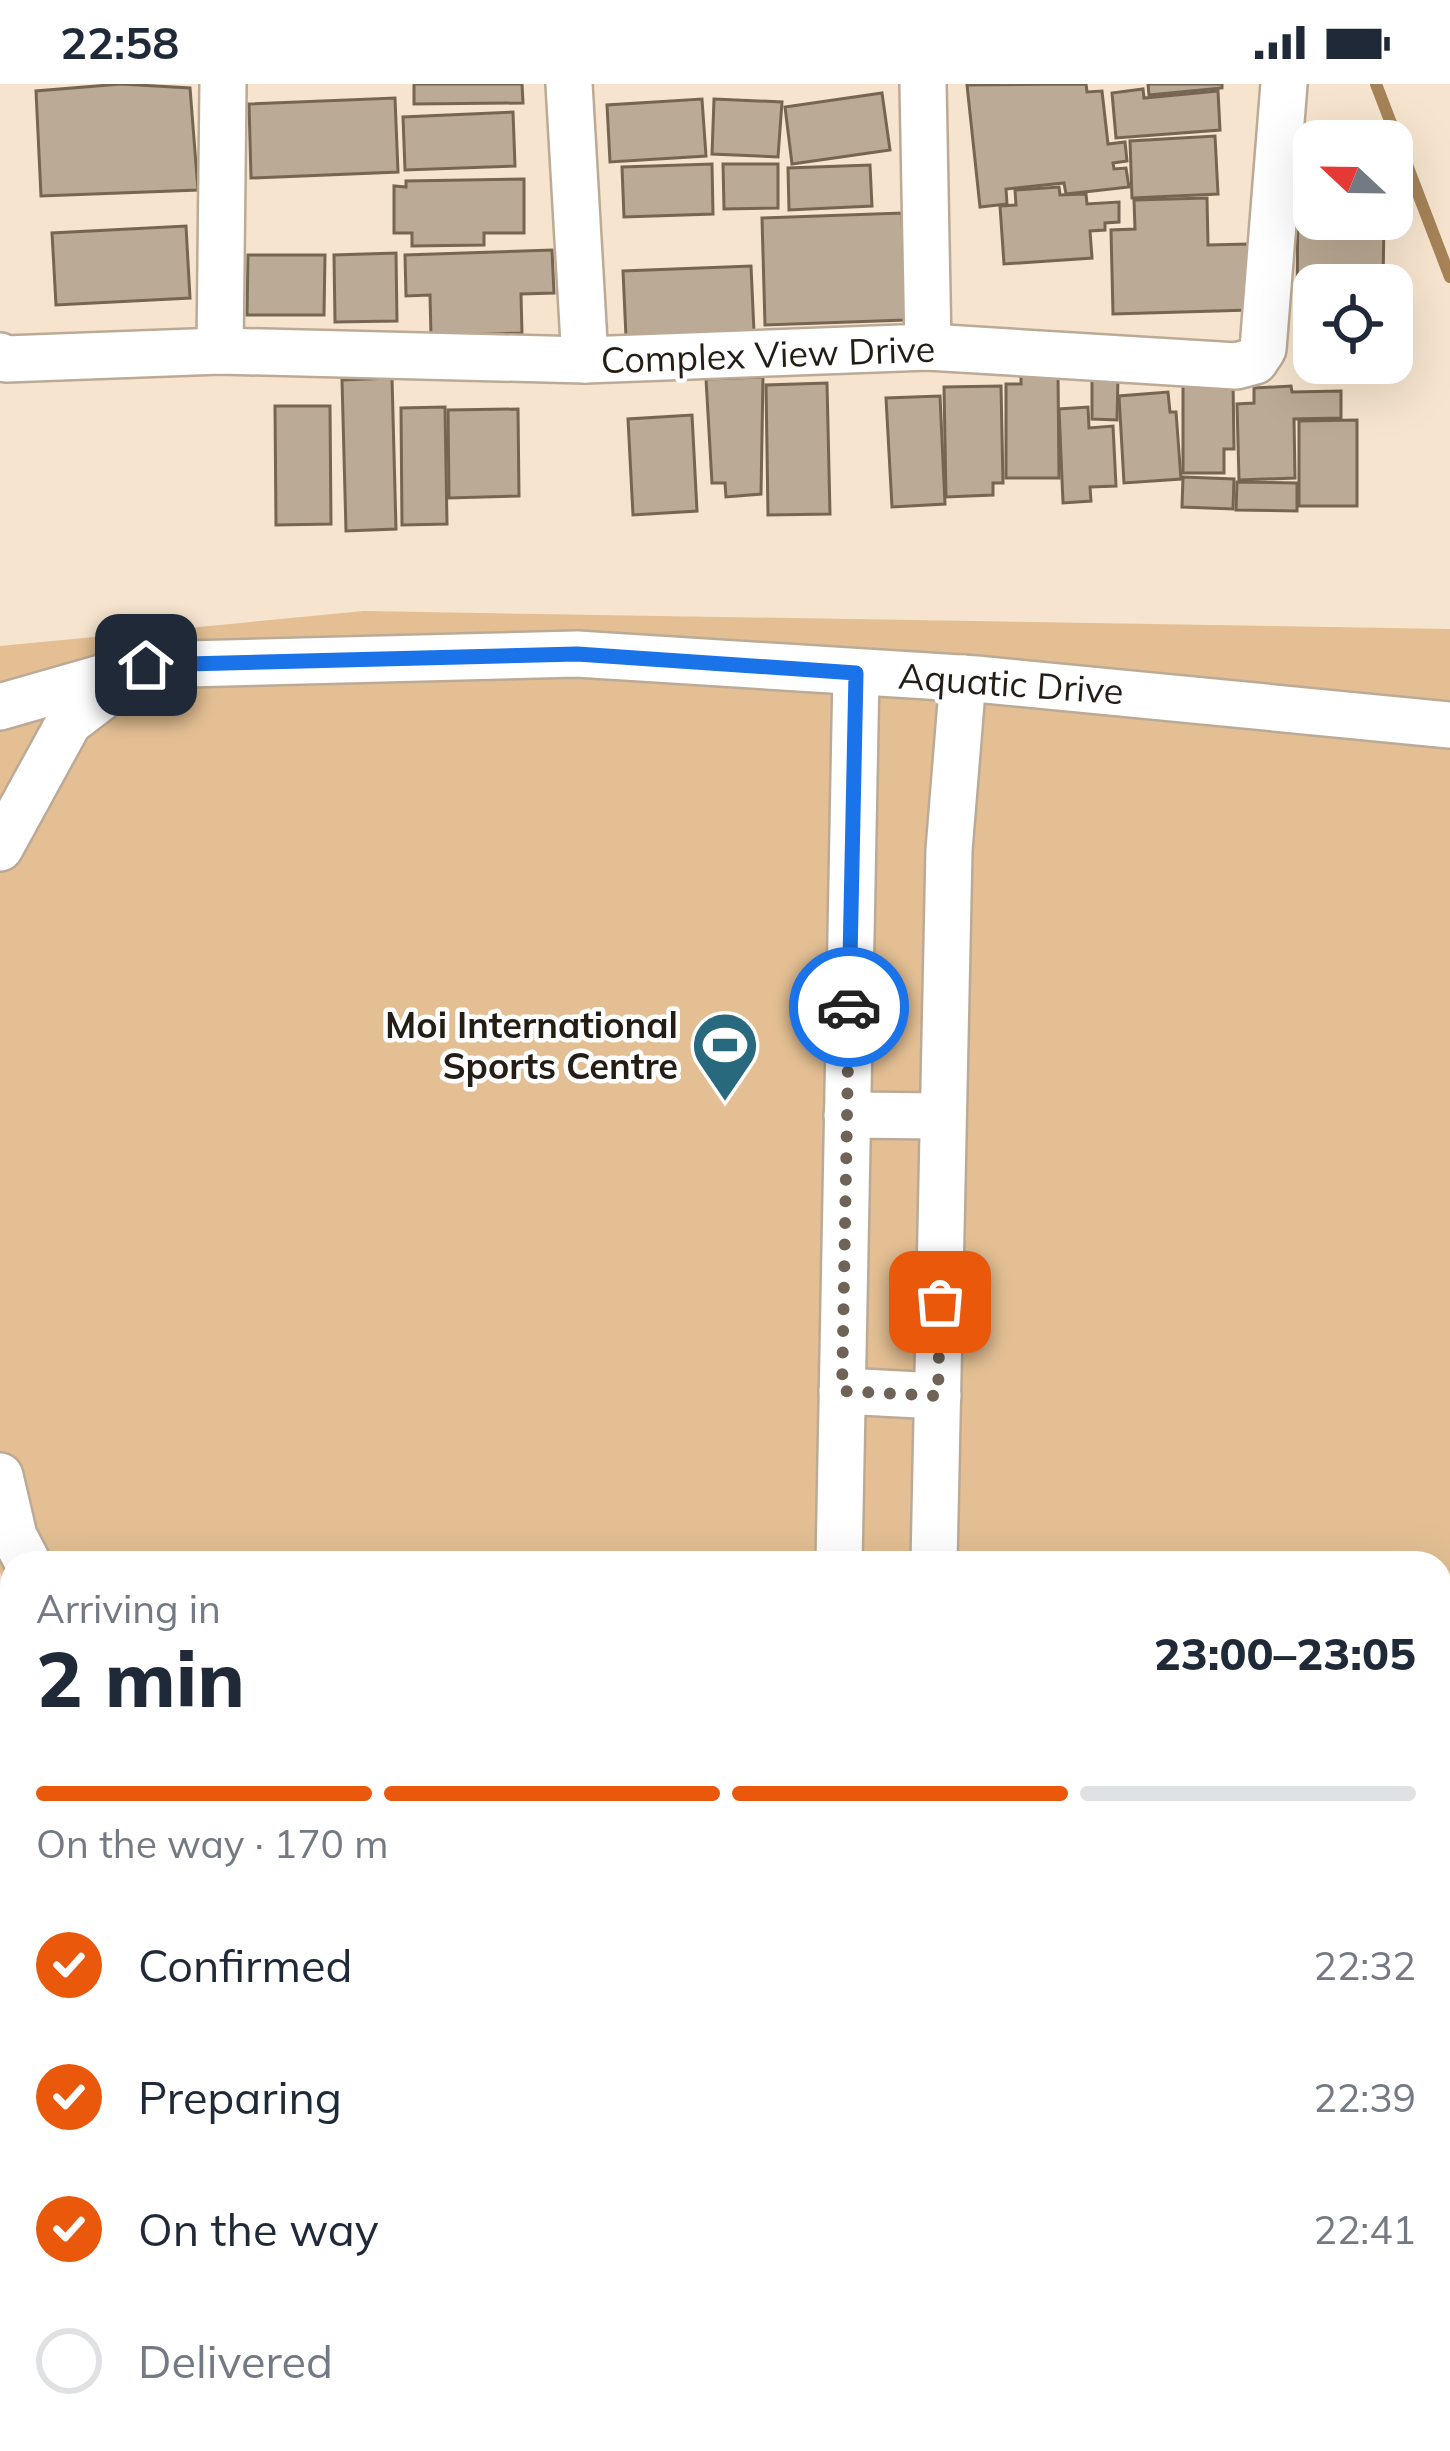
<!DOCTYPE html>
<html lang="en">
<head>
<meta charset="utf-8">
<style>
  body { margin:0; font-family:Mulish,sans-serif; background:#f6f6f7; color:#1f2937; height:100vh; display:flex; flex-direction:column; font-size:45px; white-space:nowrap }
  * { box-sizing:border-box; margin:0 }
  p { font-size:39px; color:#747a83 }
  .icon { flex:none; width:66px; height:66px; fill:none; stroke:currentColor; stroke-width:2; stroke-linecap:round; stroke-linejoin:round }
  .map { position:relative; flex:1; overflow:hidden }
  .details { position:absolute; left:0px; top:1467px; width:1452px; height:900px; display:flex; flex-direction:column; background:#fff; border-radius:36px 36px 0 0; box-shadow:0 12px 48px #0002 }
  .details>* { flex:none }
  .needle { width:78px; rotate:292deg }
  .fabs { position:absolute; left:1293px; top:36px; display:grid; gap:24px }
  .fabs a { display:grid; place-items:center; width:120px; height:120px; border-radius:24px; background:#fff; box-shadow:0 12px 48px #0002; font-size:60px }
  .pin { position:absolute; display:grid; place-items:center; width:102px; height:102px; color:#fff; margin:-51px; border-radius:24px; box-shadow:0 6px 18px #0006 }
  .courier { position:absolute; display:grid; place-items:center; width:120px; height:120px; margin:-60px; border:9px solid #1a73e8; border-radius:50%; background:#fff; color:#222; box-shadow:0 3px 15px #0007 }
  .overview em { font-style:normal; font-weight:800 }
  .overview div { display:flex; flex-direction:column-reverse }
  .overview { display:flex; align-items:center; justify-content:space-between; height:204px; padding:0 36px }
  h1 { font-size:78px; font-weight:800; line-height:90px }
  .bar { display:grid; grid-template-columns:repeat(4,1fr); gap:18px 12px; align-content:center; height:144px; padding:0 36px }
  .bar i { height:15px; border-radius:9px; background:#e0e1e3 }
  .bar .current { background:#ea580c }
  .bar p { grid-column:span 4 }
  ol { padding:0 36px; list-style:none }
  li { display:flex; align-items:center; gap:36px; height:132px }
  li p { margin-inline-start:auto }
  li .icon { padding:12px; border-radius:50%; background:#ea580c; color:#fff; stroke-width:4 }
  li:last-child { color:#747a83 }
  li i { width:66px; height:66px; border:6px solid #e0e1e3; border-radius:50% }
  .status { display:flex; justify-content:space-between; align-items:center; height:84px; padding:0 60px; background:#fff; direction:ltr }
  .status svg { height:33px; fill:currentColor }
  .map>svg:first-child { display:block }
</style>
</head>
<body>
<div class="status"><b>22:58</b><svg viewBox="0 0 49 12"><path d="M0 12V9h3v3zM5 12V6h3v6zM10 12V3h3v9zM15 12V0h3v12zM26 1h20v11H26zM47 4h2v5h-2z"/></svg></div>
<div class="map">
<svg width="1450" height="2367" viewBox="0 0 1450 2367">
  <rect width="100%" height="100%" fill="#f6e4ce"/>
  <!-- green -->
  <polygon fill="#e3bf93" points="364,527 1450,545 1450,2367 84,2367 84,2355 1440,2355 1440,1479 12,1479 12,1516 0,1488 0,562"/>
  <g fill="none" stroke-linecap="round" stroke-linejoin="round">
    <!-- stream -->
    <polyline stroke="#a68357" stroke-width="12" points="1376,0 1450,193"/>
  </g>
  <!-- building -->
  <g fill="#bbaa95" stroke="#756552" stroke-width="3">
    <polygon points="121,0 190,4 198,106 41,112 36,7"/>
    <polygon points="414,0 522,0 523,19 414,20"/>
    <polygon points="1086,0 1087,8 1102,7 1108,60 1125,58 1127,77 1113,79 1114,85 1126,84 1129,103 1066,110 1064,99 1006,105 1007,120 980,123 967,1"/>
    <polygon points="1148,0 1222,0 1222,4 1149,11"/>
    <polygon points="1143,5 1144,14 1218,7 1220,46 1116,54 1112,9"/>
    <polygon points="882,9 890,66 792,80 785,23"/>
    <polygon points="395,14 398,88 251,94 249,20"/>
    <polygon points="702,15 706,72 610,78 607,21"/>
    <polygon points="714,15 782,18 778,73 712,70"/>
    <polygon points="513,28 515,82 405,86 403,33"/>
    <polygon points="1215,52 1218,110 1132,114 1130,57"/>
    <polygon points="1298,67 1314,67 1314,135 1384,135 1383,201 1314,201 1314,255 1297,255"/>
    <polygon points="712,80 713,130 624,133 622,83"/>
    <polygon points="723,80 778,80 778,124 724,125"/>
    <polygon points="870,81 872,122 789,126 788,84"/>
    <polygon points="524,95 524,149 484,149 484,161 412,162 412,149 394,149 394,102 406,103 406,97"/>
    <polygon points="1059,103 1060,111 1086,110 1087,120 1119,118 1119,138 1105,139 1105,146 1090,147 1092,174 1004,180 1000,122 1016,121 1015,106"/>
    <polygon points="1207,114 1208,161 1248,160 1250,226 1113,230 1111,146 1135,145 1134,116"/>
    <polygon points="902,129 905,236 765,241 762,134"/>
    <polygon points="186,142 190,214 56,221 52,149"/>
    <polygon points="552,166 554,209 521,210 522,249 431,252 430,211 406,212 405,171"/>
    <polygon points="396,169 397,237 335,238 334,171"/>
    <polygon points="248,171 325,171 324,231 247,231"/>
    <polygon points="751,182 754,248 626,253 623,187"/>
    <polygon points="1058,289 1059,394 1006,394 1006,300 1021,300 1021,290"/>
    <polygon points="1092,292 1118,293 1117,336 1092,335"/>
    <polygon points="763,293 761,410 726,413 725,399 712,399 706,295"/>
    <polygon points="392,294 396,445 346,447 342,296"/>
    <polygon points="1183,295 1233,295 1234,365 1224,365 1224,389 1183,389"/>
    <polygon points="827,299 830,430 768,431 766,301"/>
    <polygon points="1001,302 1003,399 993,399 993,411 946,413 944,303"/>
    <polygon points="1291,302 1292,308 1341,307 1341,334 1294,335 1295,394 1239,396 1237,320 1254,319 1254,304"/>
    <polygon points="1168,308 1170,328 1176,328 1181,395 1124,399 1119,312"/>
    <polygon points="940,312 945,420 892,423 886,314"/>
    <polygon points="275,322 330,322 331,440 276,441"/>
    <polygon points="445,323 447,440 402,441 401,324"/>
    <polygon points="1088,323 1089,344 1113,342 1116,402 1090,403 1091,417 1063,419 1059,325"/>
    <polygon points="518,325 519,412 449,414 448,326"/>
    <polygon points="692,331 697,427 633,431 628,335"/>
    <polygon points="1357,336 1357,422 1299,422 1299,337"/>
    <polygon points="1183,393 1234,395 1233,425 1182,423"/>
    <polygon points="1237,398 1297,399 1297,427 1236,426"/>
    <rect x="650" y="2355" width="512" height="12"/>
  </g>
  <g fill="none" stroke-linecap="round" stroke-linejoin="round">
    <!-- lane casing -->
    <g stroke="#bcaa96" stroke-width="26">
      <polyline id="lane" points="166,2367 166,2355"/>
    </g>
    <!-- street casing -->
    <g stroke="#bcaa96" stroke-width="50">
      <g id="street">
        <polyline points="569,0 585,276"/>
        <polyline points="923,0 928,263"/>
        <polyline points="220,267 223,0"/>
        <polyline points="0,272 6,275 220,267 585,276 928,263 1236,282 1255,277 1263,265 1284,0"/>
        <polyline points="0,623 146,581 577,570 976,595 1450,641"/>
        <polyline points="0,764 69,638 119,600"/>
        <polyline points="847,1031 943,1032"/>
        <polyline points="842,1307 938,1312"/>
        <polyline points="0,1392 14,1452 28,1479"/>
        <polyline points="839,1479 856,589"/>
        <polyline points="934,1479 949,766 963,594"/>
      </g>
    </g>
    <!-- path -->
    <polyline stroke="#a79988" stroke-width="8" stroke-dasharray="6 9" stroke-linecap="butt" points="1440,1796 1450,1807"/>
    <!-- lane -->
    <use href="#lane" stroke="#fff" stroke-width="21"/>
    <!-- street -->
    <use href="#street" stroke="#fff" stroke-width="45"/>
  </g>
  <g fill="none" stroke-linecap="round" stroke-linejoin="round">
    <!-- done -->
    <polyline stroke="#6e6356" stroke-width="12" stroke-dasharray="0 21.6" points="849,923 842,1307 938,1312 940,1218"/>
    <!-- route -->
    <polyline stroke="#1a73e8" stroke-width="15" points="146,581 577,570 856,589 849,923"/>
  </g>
  <!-- icons -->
  <defs>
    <g id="stadium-pin" transform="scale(3.45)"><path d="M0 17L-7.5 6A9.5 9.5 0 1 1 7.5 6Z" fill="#29697d" stroke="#fff"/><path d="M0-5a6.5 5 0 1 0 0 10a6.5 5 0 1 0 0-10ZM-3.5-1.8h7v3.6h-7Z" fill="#fff"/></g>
  </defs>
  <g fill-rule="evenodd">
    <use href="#stadium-pin" x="725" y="961"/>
  </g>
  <g text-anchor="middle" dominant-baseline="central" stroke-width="9" stroke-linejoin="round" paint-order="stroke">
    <!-- street labels -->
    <g font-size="36" fill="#241d15" stroke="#fff">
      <text transform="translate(768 270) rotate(-2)">Complex View Drive</text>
      <text transform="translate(1011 599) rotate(4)">Aquatic Drive</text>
    </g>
    <!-- poi labels -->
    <g font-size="36" font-weight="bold" fill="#241d15" stroke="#fff" text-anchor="end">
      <text x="678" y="940">Moi International<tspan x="678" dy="41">Sports Centre</tspan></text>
    </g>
  </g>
</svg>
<div class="fabs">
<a><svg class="needle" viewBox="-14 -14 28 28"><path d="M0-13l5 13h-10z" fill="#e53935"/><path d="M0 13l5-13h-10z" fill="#747a83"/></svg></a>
<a><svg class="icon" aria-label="locate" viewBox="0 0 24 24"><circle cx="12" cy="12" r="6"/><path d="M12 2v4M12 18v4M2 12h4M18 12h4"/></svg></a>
</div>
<div class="pin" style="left:940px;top:1218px;background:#ea580c"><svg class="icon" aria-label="bag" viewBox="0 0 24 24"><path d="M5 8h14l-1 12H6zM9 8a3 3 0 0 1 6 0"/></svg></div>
<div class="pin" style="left:146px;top:581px;background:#1f2937"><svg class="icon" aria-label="home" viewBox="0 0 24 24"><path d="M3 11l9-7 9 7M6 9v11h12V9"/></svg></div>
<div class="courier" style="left:849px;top:923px"><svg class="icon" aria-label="car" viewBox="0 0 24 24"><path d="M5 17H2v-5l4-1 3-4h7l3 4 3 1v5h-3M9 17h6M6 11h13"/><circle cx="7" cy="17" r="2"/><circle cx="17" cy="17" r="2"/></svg></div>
<section class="details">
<div class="overview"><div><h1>2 min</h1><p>Arriving in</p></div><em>23:00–23:05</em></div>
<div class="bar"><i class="current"></i><i class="current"></i><i class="current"></i><i></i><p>On the way · 170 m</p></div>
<ol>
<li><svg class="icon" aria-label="check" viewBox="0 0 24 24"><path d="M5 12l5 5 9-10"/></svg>Confirmed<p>22:32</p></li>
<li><svg class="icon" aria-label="check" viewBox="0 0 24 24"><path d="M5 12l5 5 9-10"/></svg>Preparing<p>22:39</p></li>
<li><svg class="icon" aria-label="check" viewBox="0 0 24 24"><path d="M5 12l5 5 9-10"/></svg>On the way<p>22:41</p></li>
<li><i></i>Delivered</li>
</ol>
</section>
</div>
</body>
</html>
